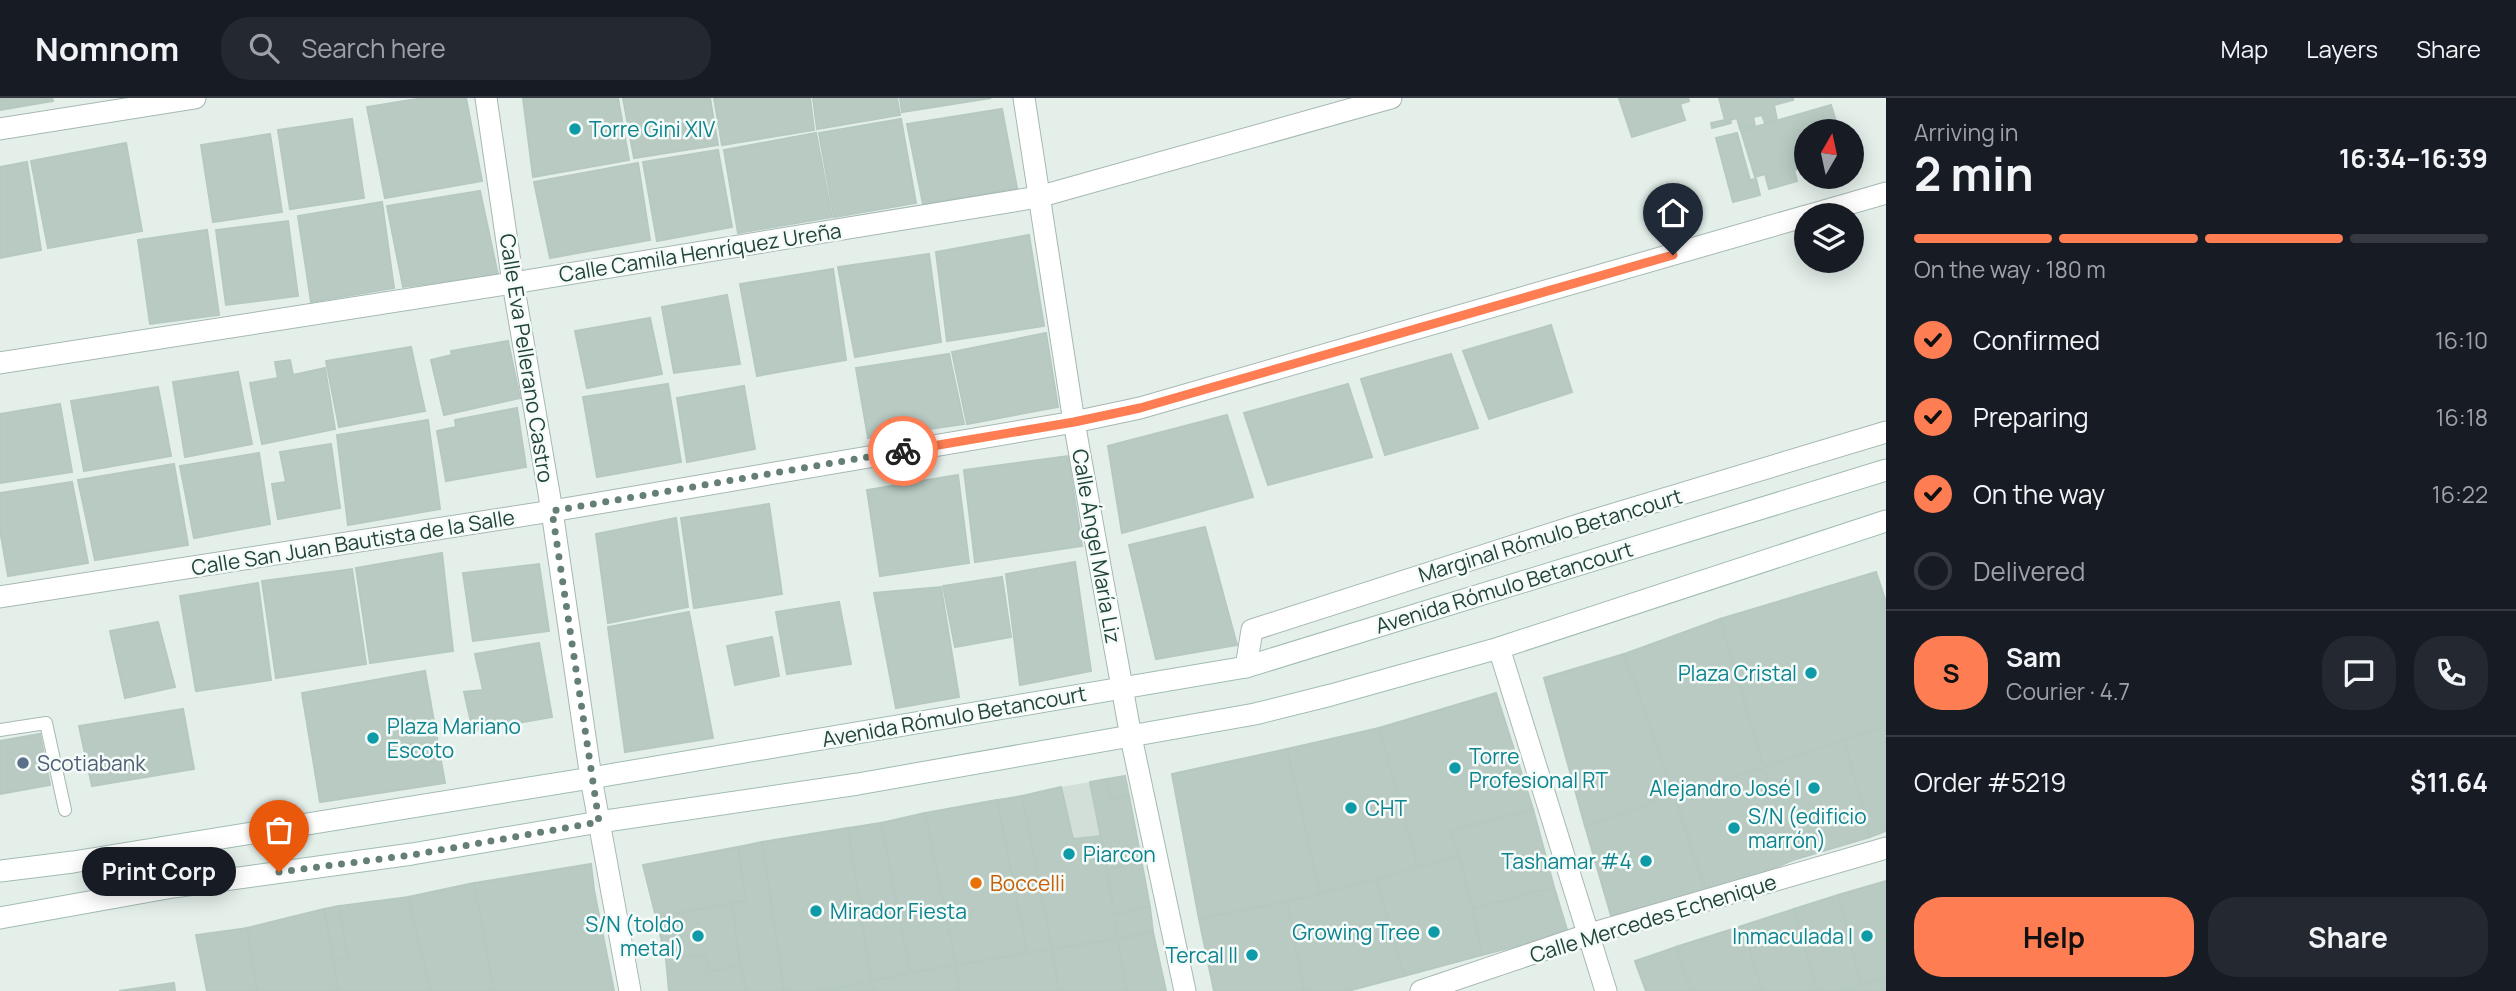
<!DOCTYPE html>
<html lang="en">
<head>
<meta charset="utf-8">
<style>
  body { margin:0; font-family:Manrope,sans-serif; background:#242831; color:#f1f3f6; height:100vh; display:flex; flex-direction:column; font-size:26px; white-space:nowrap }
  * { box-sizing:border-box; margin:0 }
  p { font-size:23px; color:#9ea1a6 }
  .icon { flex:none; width:38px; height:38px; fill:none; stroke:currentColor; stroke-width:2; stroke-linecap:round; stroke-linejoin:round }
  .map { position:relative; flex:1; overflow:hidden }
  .details { display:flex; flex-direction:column; background:#171b24; width:630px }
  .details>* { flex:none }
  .needle { width:46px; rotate:9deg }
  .fabs { position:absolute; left:1794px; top:21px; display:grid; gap:14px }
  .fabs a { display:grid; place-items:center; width:70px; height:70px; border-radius:50%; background:#171b24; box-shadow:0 4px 18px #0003; font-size:35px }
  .pin { position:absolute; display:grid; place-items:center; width:60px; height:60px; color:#fff; margin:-72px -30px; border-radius:50% 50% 50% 0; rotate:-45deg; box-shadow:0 0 7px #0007 }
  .pin .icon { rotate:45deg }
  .courier { position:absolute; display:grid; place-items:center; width:70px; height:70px; margin:-35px; border:5px solid #fe7d53; border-radius:50%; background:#fff; color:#222; box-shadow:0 2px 9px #0007 }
  .bubble { position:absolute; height:49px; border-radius:24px; background:#171b24; box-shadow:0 4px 18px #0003; font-size:23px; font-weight:700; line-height:49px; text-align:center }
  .overview em { font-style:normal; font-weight:700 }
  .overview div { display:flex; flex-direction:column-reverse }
  .overview { display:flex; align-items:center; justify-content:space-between; height:119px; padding:0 28px }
  h1 { font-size:46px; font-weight:700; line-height:52px }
  .bar { display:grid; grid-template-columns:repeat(4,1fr); gap:10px 7px; align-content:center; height:84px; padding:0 28px }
  .bar i { height:9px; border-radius:5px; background:#363941 }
  .bar .on { background:#fe7d53 }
  .bar p { grid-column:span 4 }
  .line { display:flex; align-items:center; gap:18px; padding:0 28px; border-top:2px solid #363941 }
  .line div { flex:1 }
  .round { display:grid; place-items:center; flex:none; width:74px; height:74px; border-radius:28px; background:#242831 }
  ol { padding:0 28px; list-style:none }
  li { display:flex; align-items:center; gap:21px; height:77px }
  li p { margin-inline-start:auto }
  li .icon { padding:7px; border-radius:50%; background:#fe7d53; color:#111; stroke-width:4 }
  li:last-child { color:#9ea1a6 }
  li i { width:38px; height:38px; border:4px solid #363941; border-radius:50% }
  .primary-button { display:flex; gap:14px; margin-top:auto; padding:14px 28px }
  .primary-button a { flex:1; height:80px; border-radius:28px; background:#fe7d53; color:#111; font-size:28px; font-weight:700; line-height:80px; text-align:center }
  .primary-button a+a { background:#242831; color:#f1f3f6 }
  header { display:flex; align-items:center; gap:42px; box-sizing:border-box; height:98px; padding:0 35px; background:#171b24; border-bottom:2px solid #363941 }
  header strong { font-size:33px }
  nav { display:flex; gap:38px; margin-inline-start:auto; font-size:24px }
  .search { width:490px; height:63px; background:#242831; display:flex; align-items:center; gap:18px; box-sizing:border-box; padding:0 24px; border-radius:28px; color:#9ea1a6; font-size:26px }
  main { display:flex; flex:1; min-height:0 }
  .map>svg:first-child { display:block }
</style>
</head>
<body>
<header>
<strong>Nomnom</strong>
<div class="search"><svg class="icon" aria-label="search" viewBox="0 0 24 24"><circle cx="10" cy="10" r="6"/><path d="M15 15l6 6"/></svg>Search here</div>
<nav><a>Map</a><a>Layers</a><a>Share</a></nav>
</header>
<main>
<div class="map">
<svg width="1886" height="893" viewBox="0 0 1886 893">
  <rect width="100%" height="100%" fill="#e4efea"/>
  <!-- built -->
  <polygon fill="#d2dfd9" points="1090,684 1101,738 1073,741 1061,689"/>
  <!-- building -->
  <g fill="#b9cac3" stroke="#b6c9c1" stroke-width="2">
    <polygon points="0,0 52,0 53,3 0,12"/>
    <polygon points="423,0 466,0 482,83 385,100 367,9"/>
    <polygon points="523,0 618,0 629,62 533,79"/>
    <polygon points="623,0 710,0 718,47 634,60"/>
    <polygon points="714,0 810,0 814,32 722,47"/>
    <polygon points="813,0 897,0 900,17 817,31"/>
    <polygon points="900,0 991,0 902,14"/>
    <polygon points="1619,0 1688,0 1689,3 1680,6 1685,22 1632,39"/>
    <polygon points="1719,0 1793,0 1793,2 1774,7 1777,22 1765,25 1762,17 1753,19 1755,28 1740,31 1737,20 1730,22 1731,25 1712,30 1711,25 1725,22"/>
    <polygon points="1831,7 1839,33 1806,33 1806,69 1794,72 1797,83 1769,91 1765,76 1755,79 1741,33"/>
    <polygon points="1002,11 1017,90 923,106 907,26"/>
    <polygon points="352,21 364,100 290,111 278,32"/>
    <polygon points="901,21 916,105 834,119 819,35"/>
    <polygon points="816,35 832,119 738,135 724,52"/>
    <polygon points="1737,35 1750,82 1756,81 1760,97 1733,104 1716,40"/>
    <polygon points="270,36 282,114 213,124 201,47"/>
    <polygon points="126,45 142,133 48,150 31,63"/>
    <polygon points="718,52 732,129 657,143 643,64"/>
    <polygon points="27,64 41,152 0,160 0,69"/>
    <polygon points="638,65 650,142 550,160 534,84"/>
    <polygon points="480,93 498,177 403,189 387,108"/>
    <polygon points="382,104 394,190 311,204 298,118"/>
    <polygon points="288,123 298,198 226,207 216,132"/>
    <polygon points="207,132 219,217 150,226 138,142"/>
    <polygon points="1029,137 1044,228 947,243 936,154"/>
    <polygon points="929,156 941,244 855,259 838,169"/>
    <polygon points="833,171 846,262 757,278 740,186"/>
    <polygon points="727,197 740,266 674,275 662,209"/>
    <polygon points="650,220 662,276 587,290 575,233"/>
    <polygon points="1551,227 1572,294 1489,321 1463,253"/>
    <polygon points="1046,235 1058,309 967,326 952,254"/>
    <polygon points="508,243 520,300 444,317 431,262 452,257 451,253"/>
    <polygon points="411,249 425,313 339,329 326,263"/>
    <polygon points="949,256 964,326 868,340 856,270"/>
    <polygon points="1451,256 1478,330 1385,357 1361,281"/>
    <polygon points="290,262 293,277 325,270 335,331 262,346 250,285 278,280 275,264"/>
    <polygon points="238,274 252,346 185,359 173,284"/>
    <polygon points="668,286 681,364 597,379 583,299"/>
    <polygon points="1348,286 1372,359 1268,387 1244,315"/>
    <polygon points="744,288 755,351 687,364 677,300"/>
    <polygon points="158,289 171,358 84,373 71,303"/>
    <polygon points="60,306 72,374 0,385 0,316"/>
    <polygon points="517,310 526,369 446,383 437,333 456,329 455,322"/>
    <polygon points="1227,317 1253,399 1122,435 1108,348"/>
    <polygon points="428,322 440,411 348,427 337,337"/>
    <polygon points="331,346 340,410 278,421 272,386 286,384 280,354"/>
    <polygon points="259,355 270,426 194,440 180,368"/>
    <polygon points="1068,358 1082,448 975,464 964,372"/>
    <polygon points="174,366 188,447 95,462 78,382"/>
    <polygon points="958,377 969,465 880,478 867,392"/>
    <polygon points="72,384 88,465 8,478 0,432 0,395"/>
    <polygon points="769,406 782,496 694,510 681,420"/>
    <polygon points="676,420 688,509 608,525 596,436"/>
    <polygon points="1205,429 1237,547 1156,561 1129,447"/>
    <polygon points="442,455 453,553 370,565 356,470"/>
    <polygon points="1075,464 1091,573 1020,587 1006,476"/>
    <polygon points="539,466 549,533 473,543 463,475"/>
    <polygon points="352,471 366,566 276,580 262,483"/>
    <polygon points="1876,474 1886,504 1886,629 1764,670 1720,521"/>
    <polygon points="1002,479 1011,539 955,549 943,488"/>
    <polygon points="258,485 271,582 196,593 180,498"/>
    <polygon points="941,489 959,599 896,610 874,495"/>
    <polygon points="839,504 851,566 787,576 776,514"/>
    <polygon points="689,514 713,640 625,654 608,529"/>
    <polygon points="1720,521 1764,670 1674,697 1624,556"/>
    <polygon points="158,524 175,589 125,600 110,533"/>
    <polygon points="772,539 779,578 735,587 727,548"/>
    <polygon points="539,545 552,619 473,633 464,594 483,592 475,556"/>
    <polygon points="1624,556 1674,697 1585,728 1544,580"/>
    <polygon points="425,573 445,685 320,704 302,595"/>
    <polygon points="1496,595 1533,711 1451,733 1459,758 1418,770 1379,630"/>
    <polygon points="183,611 194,671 92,688 79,628"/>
    <polygon points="1886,629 1886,733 1870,739 1844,641"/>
    <polygon points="1379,630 1418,770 1320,796 1287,651"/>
    <polygon points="40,636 50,687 0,696 0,643"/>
    <polygon points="1844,641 1870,739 1793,762 1764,670"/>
    <polygon points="1287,651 1320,796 1199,821 1172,676"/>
    <polygon points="1764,670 1793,762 1708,798 1674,697"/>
    <polygon points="1125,678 1129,698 1111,701 1107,681"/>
    <polygon points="1107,681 1111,701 1129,698 1142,766 1107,771 1090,684"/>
    <polygon points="1061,689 1073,741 1101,738 1117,841 1052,851 1022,698"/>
    <polygon points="1674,697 1708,798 1614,828 1585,728"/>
    <polygon points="1022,698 1052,851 1027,855 997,702"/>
    <polygon points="997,702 1027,855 956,867 925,715"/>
    <polygon points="1533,711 1554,789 1473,811 1451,733"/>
    <polygon points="925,715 956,867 910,874 881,725"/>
    <polygon points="881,725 910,874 871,883 848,730"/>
    <polygon points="848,730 871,883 818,893 784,893 762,744"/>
    <polygon points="762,744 784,893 747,893 740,867 732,806 746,802 738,749"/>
    <polygon points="738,749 746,802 656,819 643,767"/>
    <polygon points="1459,758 1473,811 1482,857 1404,878 1376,781"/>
    <polygon points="591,766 594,792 614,893 494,893 474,785"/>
    <polygon points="1142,766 1150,809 1115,816 1107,771"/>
    <polygon points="1376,781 1404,878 1348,893 1304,893 1287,804"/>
    <polygon points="1886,783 1886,880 1861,887 1838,797"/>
    <polygon points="474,785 494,893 431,893 408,799"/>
    <polygon points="1554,789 1568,835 1482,857 1473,811"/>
    <polygon points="1838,797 1861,887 1843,893 1817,893 1794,811"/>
    <polygon points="408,799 431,893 338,893 333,863 348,860 339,808"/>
    <polygon points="1287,804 1304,893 1214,893 1199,821"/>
    <polygon points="732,806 740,867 709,874 705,857 666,861 656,819"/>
    <polygon points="339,808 348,860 333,863 324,811"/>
    <polygon points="1150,809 1153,834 1117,841 1115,816"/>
    <polygon points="324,811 338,893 257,893 247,830"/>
    <polygon points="1794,811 1817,893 1763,893 1742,828"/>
    <polygon points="1742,828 1763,893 1692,893 1676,849"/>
    <polygon points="247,830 257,893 207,893 196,837"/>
    <polygon points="1153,834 1166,893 1127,893 1117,841"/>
    <polygon points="1117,841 1127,893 1059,893 1052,851"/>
    <polygon points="1676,849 1692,893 1646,893 1635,863"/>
    <polygon points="1052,851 1059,893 959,893 956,867"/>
    <polygon points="705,857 709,874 740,867 747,893 669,893 666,861"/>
    <polygon points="956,867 959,893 873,893 871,883"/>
    <polygon points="1886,880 1886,893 1843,893 1861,887"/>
    <polygon points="871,883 873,893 821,893 829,892"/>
    <polygon points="174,885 175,893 119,893"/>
  </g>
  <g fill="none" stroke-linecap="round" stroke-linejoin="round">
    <!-- service casing -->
    <g stroke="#a6b8b2" stroke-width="14">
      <polyline id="service" points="0,632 46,625 65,712"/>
    </g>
    <!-- minor casing -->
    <g stroke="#a6b8b2" stroke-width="23">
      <g id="minor">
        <polyline points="486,0 513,185 552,413 591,680 630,893"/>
        <polyline points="1024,0 1074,324 1131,639 1185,893"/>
        <polyline points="0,31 195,0"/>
        <polyline points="1810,117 1886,95"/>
        <polyline points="0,265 513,185 1038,99 1391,0"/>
        <polyline points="0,499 552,413 1074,324 1140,310 1806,118"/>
        <polyline points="1499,550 1606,893"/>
        <polyline points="1246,569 1252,532 1591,423 1886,334"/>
        <polyline points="1421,893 1590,836 1886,750"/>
      </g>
    </g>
    <!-- secondary casing -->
    <g stroke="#a1bcb2" stroke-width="23">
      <g id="secondary">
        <polyline points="0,773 73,764 591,680 1246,569 1886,372"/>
        <polyline points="0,820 173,789 412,756 599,724 858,686 1255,616 1331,597 1499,550 1886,423"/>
      </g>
    </g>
    <!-- service -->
    <use href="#service" stroke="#fff" stroke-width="12"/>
    <!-- minor -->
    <use href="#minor" stroke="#fff" stroke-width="21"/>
    <!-- secondary -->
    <use href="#secondary" stroke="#fff" stroke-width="21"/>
  </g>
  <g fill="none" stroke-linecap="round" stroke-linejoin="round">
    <!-- done -->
    <polyline stroke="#657f78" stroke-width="7" stroke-dasharray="0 12.6" points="279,774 412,757 599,724 552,413 903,353"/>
    <!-- route -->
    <polyline stroke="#fe7d53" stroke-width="9" points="903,353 1074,324 1140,310 1673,157"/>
  </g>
  <!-- markers -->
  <g fill="#0f9aa8" stroke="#f5fbf8" stroke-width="2.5">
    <circle cx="575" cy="31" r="7"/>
    <circle cx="1811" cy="575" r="7"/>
    <circle cx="373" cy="640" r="7"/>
    <circle cx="1455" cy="670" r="7"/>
    <circle cx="1814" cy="690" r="7"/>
    <circle cx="1351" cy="710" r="7"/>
    <circle cx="1734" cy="730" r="7"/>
    <circle cx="1069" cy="756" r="7"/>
    <circle cx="1646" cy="763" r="7"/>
    <circle cx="816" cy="813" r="7"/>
    <circle cx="1434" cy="834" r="7"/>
    <circle cx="698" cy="838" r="7"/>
    <circle cx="1867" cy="838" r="7"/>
    <circle cx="1252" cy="857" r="7"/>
  </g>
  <circle fill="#5c6f8a" stroke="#f5fbf8" stroke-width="2.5" cx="23" cy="665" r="7"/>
  <circle fill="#e8710a" stroke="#f5fbf8" stroke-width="2.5" cx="976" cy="785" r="7"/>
  <g text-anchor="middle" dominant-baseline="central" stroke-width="5" stroke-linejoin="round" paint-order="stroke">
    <!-- culture labels -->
    <g font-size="21" fill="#0d838f" stroke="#f5fbf8" text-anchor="start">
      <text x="589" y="31">Torre Gini XIV</text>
      <text x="1797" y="575" text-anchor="end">Plaza Cristal</text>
      <text x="387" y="628">Plaza Mariano<tspan x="387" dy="24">Escoto</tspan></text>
      <text x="1469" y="658">Torre<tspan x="1469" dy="24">Profesional RT</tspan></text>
      <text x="1800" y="690" text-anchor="end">Alejandro José I</text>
      <text x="1365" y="710">CHT</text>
      <text x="1748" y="718">S/N (edificio<tspan x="1748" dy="24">marrón)</tspan></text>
      <text x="1083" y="756">Piarcon</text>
      <text x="1632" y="763" text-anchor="end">Tashamar #4</text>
      <text x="830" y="813">Mirador Fiesta</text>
      <text x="684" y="826" text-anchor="end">S/N (toldo<tspan x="684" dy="24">metal)</tspan></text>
      <text x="1420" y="834" text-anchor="end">Growing Tree</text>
      <text x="1853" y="838" text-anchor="end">Inmaculada I</text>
      <text x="1238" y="857" text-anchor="end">Tercal II</text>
    </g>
    <!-- street labels -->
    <g font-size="21" fill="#21433a" stroke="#f5fbf8">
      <text transform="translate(700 154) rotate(-9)">Calle Camila Henríquez Ureña</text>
      <text transform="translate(527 260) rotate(81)">Calle Eva Pellerano Castro</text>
      <text transform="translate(1550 437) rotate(-17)">Marginal Rómulo Betancourt</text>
      <text transform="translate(353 444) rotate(-9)">Calle San Juan Bautista de la Salle</text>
      <text transform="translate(1097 448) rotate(80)">Calle Ángel María Liz</text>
      <text transform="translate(1504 489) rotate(-17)">Avenida Rómulo Betancourt</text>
      <text transform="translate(954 618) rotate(-10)">Avenida Rómulo Betancourt</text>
      <text transform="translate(1653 820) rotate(-17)">Calle Mercedes Echenique</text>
    </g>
    <!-- service labels -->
    <g font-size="21" fill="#4e5e75" stroke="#f5fbf8" text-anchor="start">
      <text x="37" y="665">Scotiabank</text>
    </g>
    <!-- food labels -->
    <g font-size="21" fill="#c56008" stroke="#f5fbf8" text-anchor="start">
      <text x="990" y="785">Boccelli</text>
    </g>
  </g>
</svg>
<div class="fabs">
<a><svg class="needle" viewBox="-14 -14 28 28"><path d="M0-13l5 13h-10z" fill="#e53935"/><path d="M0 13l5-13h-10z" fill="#9ea1a6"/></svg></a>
<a><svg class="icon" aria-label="layers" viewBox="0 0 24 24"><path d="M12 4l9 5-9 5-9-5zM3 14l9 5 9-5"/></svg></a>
</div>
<div class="pin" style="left:279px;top:774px;background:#ea580c"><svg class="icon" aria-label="bag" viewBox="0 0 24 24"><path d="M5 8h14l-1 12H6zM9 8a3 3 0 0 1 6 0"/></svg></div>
<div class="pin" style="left:1673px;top:157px;background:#1f2937"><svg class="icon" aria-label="home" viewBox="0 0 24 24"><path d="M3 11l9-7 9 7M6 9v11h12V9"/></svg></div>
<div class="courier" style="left:903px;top:353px"><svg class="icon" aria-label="bike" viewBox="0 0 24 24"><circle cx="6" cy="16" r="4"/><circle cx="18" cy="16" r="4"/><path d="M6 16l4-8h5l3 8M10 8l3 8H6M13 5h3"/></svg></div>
<div class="bubble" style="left:82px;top:749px;width:154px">Print Corp</div>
</div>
<section class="details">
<div class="overview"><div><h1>2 min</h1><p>Arriving in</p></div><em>16:34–16:39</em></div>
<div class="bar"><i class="on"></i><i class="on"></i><i class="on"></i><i></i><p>On the way · 180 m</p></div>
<ol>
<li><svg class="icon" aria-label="check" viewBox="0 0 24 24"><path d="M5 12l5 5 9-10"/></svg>Confirmed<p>16:10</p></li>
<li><svg class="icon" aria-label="check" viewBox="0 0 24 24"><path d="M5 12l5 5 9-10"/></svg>Preparing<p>16:18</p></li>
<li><svg class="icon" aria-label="check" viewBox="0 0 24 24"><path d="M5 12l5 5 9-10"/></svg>On the way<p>16:22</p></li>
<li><i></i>Delivered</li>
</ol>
<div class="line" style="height:126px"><b class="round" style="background:#fe7d53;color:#111">S</b><div><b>Sam</b><p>Courier · 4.7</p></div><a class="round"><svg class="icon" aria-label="chat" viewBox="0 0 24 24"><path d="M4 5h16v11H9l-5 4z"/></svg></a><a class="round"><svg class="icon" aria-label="phone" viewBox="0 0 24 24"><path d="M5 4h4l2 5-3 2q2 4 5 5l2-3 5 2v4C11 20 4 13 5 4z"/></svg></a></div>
<div class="line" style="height:91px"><div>Order #5219</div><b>$11.64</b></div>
<div class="primary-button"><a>Help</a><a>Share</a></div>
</section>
</main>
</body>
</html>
